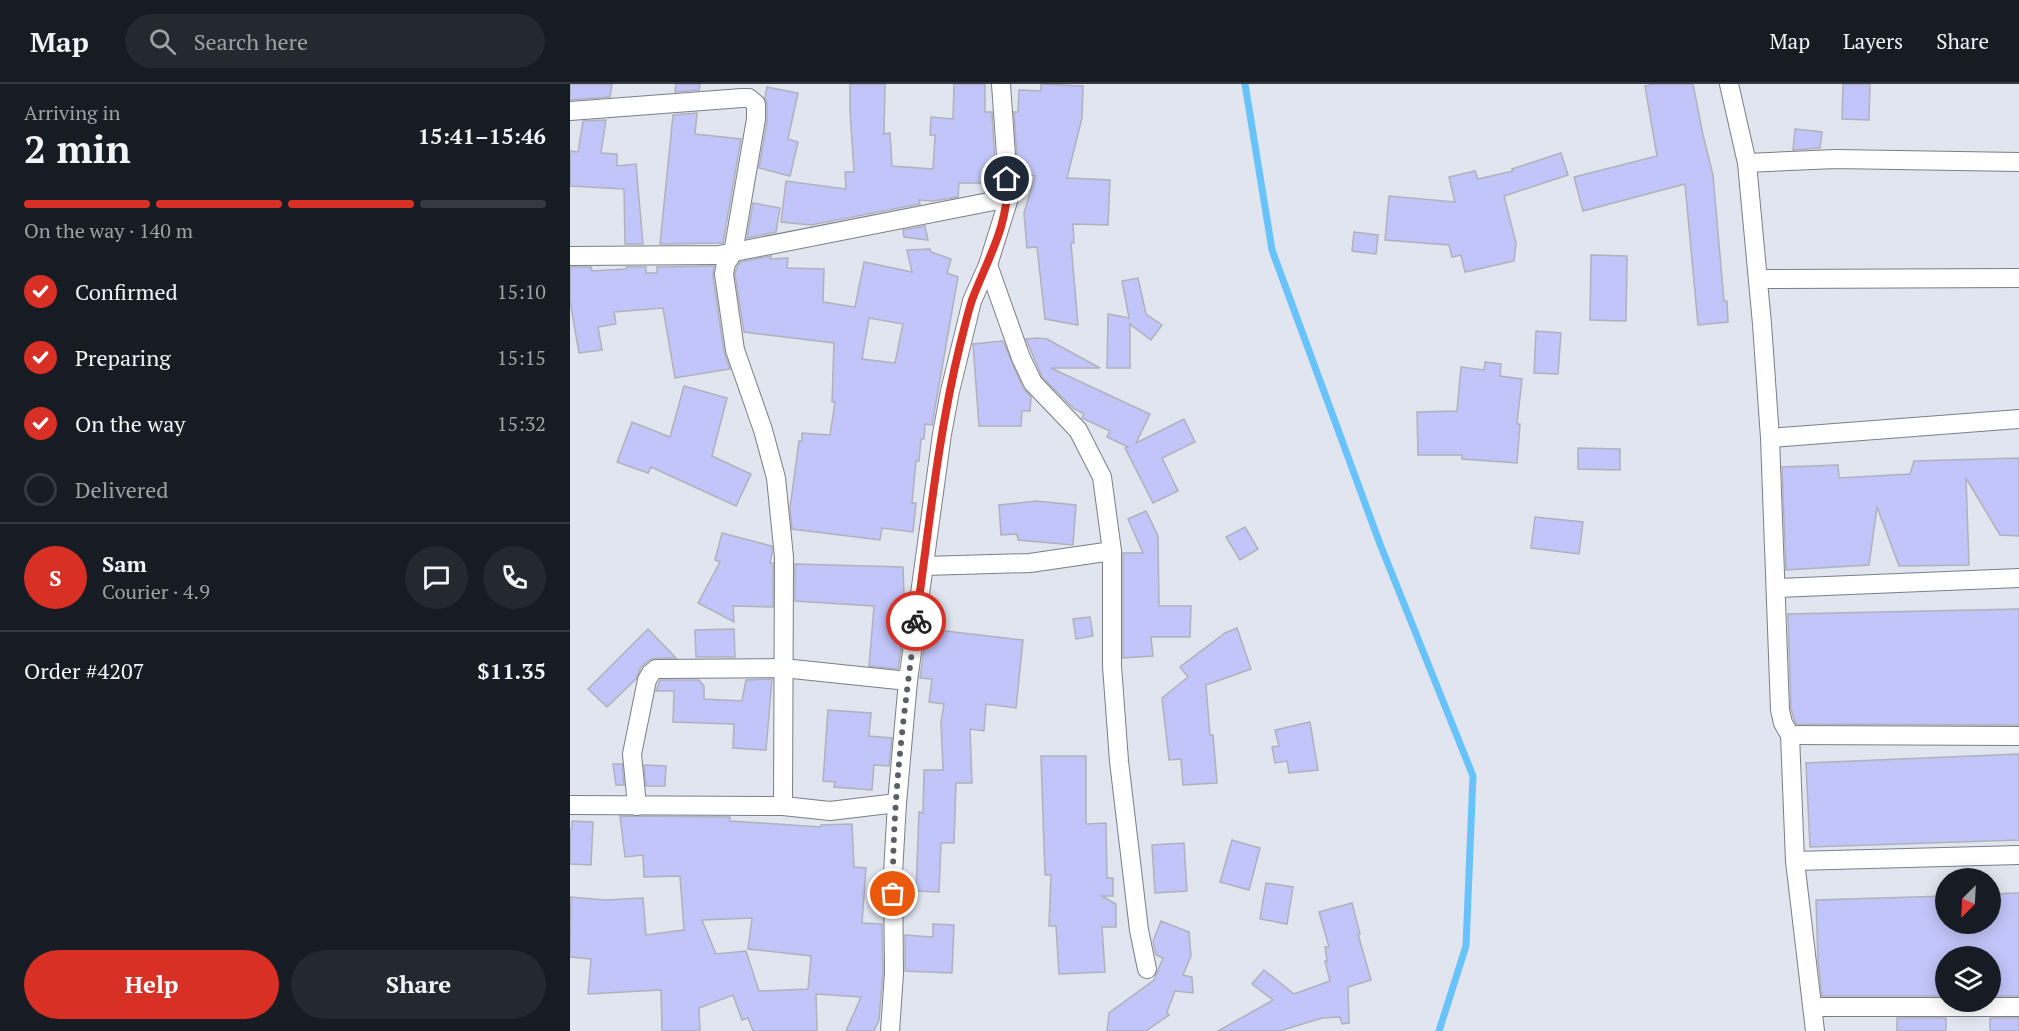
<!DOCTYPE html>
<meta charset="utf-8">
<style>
:root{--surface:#171b24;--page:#242831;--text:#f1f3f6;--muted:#9ea1a6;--line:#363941;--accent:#d93025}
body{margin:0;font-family:"PT Serif",serif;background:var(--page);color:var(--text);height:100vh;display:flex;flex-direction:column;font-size:22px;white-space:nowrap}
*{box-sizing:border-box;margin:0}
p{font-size:20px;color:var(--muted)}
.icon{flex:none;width:33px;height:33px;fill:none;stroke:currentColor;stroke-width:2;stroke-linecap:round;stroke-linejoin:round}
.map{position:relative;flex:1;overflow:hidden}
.sheet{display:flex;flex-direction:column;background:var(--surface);width:570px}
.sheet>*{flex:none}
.needle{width:39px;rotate:204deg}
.buttons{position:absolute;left:1365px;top:784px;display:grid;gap:12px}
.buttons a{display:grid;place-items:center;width:66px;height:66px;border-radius:50%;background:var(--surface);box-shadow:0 3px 15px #0003;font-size:30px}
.pin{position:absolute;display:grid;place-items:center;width:51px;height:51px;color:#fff;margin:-26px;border:3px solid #fff;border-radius:50%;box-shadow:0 2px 6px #0007}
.courier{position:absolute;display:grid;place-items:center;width:60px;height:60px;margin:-30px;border:4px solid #d93025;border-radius:50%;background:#fff;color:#222;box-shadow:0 2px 8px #0007}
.headline em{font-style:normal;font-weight:800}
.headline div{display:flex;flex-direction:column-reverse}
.headline{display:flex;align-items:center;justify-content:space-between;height:102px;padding:0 24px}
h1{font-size:39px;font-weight:800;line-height:45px}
.bar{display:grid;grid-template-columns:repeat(4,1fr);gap:9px 6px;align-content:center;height:72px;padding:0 24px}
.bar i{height:8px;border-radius:4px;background:var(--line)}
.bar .active{background:var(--accent)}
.bar p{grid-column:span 4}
.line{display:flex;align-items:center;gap:15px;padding:0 24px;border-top:2px solid var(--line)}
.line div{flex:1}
.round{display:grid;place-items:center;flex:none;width:63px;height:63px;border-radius:32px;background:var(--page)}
ol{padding:0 24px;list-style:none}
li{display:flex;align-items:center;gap:18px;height:66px}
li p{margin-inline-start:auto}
li .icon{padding:6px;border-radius:50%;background:var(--accent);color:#fff;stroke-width:4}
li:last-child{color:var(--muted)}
li i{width:33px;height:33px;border:3px solid var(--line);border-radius:50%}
.action{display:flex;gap:12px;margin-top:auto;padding:12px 24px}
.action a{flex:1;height:69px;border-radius:36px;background:var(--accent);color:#fff;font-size:24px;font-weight:800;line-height:69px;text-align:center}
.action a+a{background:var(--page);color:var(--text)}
header{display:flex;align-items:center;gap:36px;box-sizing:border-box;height:84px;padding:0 30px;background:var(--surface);border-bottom:2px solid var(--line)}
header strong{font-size:28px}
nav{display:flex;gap:33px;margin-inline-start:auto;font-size:21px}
.search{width:420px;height:54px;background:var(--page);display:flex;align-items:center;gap:15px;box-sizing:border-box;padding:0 21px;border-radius:33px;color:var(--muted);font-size:22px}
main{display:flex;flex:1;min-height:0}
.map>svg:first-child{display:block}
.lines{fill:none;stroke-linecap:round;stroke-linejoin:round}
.stream{stroke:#68c3fd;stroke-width:7}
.building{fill:#c2c5f9;stroke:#b0b1bb;stroke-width:1.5;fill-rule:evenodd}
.minor-casing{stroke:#797e87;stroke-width:20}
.minor{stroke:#fff;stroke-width:18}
.done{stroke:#5c5e65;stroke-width:6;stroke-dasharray:0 10.8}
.route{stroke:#d93025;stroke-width:8}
</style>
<header>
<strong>Map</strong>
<div class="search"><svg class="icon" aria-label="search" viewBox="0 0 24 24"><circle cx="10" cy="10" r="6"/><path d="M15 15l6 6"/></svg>Search here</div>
<nav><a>Map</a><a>Layers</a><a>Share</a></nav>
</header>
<main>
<section class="sheet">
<div class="headline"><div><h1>2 min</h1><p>Arriving in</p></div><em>15:41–15:46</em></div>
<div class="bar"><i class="active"></i><i class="active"></i><i class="active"></i><i></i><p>On the way · 140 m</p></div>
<ol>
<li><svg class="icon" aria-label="check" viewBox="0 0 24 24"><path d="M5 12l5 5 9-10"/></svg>Confirmed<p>15:10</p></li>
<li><svg class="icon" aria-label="check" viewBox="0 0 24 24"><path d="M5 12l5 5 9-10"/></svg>Preparing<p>15:15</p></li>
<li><svg class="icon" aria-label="check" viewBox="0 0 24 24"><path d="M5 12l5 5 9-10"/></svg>On the way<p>15:32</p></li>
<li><i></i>Delivered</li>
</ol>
<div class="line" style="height:108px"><b class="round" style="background:var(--accent);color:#fff">S</b><div><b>Sam</b><p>Courier · 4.9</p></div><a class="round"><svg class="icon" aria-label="chat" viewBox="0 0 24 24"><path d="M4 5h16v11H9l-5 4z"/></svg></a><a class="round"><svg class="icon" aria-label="phone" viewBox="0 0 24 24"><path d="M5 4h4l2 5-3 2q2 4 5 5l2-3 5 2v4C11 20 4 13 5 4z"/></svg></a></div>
<div class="line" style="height:78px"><div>Order #4207</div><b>$11.35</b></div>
<div class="action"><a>Help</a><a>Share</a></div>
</section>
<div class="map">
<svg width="1449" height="947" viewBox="0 0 1449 947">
<rect width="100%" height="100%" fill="#e1e5ef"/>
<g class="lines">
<path class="stream" d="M675,0L702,166L810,460L903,692L896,862L869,947"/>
</g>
<g class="building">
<path d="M0,0H42L40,13L0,16Z"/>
<path d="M106,0H130L129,6L105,8Z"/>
<path d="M280,0H315L314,50L320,49L322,82L363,85L365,51H360L361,33L383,35L384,0H415V28H422L425,82L421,81V99H389L388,113L363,117L349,116L350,120L241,141L211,138L216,97L276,105L275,88H284L280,26Z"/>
<path d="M471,0L513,2L512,34L497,94L540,96L538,141L503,140L504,159H501L508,241L475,235L467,163L457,164L454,129L465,92L448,88L444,28H448L449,6L471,7Z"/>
<path d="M1084,0H1123L1133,51L1143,91L1154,217H1157L1158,238L1128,241L1115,100L1013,127L1004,93L1087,72L1075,2Z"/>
<path d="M1273,0H1300L1299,36L1272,35Z"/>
<path d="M197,3L228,9L218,55L228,58L220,92L189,84L197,37V20L195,14Z"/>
<path d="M127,29L125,50L171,55L153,159L90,160L103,31Z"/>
<path d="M36,36L31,69L47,70V82L66,80L73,160H55L54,105L0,102V67L8,68L13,37Z"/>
<path d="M1225,45L1252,48L1250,64L1223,66Z"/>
<path d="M991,69L998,91L934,112L946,159L944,177L895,188L891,171L882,173L879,161L815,156L819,112L885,118L879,93L905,87L908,95L943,87L942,85Z"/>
<path d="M183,119L210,124L206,148L177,154Z"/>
<path d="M355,142L358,156L334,153L333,146Z"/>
<path d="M784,148L808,151L806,170L782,167Z"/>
<path d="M360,165L361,168L381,175L377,189L388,193L362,341L355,340L354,355H351L349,377H346L342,419H346L343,448L312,444L310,456L222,445L220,424L229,357H232V349L260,351L265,318H262L264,259L174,248L165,190L167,183L170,178L201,172L200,175L218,174L217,184L254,185L253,218L285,223L294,178L342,188L337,166ZM299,234L333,240L325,279L292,275Z"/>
<path d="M1021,171L1057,172L1056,237L1020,236Z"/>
<path d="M144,182L143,192L154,268L160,285L105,294L93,224L44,228L46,240L28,243L32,266L9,269L0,217V183H21L22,187L56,185V183H76V189H87V183Z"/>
<path d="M568,194L576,230L592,241L581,256L561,241L560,239V284H537L538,230L559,234L552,197Z"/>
<path d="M966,247L991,249L988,290L964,289Z"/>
<path d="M467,254L477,255L530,284H481L580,330L566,359L614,335L625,358L592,374L608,407L583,419L555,364L558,363L537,353L540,347L512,334L514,330L503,324L472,293L456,255Z"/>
<path d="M433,257L453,304L461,313L460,327H452L451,342H409L403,260Z"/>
<path d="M915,278L931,280L930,292L952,295L947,340H950L947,379L892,375V371H848L847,328L887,327L891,283L914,286Z"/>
<path d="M114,302L157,314L142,372L181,390L166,422L81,383L78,389L47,378L62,338L100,353Z"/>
<path d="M1008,364L1050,365V386L1008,385Z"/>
<path d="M1449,374V452L1430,451L1396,394L1399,481L1329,482L1307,423L1299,481L1216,486L1212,383L1268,381L1269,394L1340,390L1344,377Z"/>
<path d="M466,417L506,421L503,461L448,456L447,450L431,451L429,421Z"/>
<path d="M576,427L588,452L589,522H621L620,553H581L583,572L553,574V469H573L558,435Z"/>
<path d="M965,433L1013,438L1009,470L961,464Z"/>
<path d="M675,443L688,465L670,476L656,453Z"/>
<path d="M152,449L202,462V470L200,479H203V523L163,522L164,538L128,519L150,478L145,476Z"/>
<path d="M225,480L333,483L335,537L328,585L299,582L304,522L225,517Z"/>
<path d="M1449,525V641L1226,640L1224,635L1221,625L1218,530Z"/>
<path d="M520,533L523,552L506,555L503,535Z"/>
<path d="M667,544L681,585L636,601L640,651H643L647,699L613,701L611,675L599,676L592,614L618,593L610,583L655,549Z"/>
<path d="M78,545L106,574H86L79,576L71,583L66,595L37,623L18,605Z"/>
<path d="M164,545L165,573H126L125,546Z"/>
<path d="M367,546L453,556L446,624L416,620L414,647L400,645L402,699H386L384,759H371L369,808L346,807L349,728L353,729L354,686H373L371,638L374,620L359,618L362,595L350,594L356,552L367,553Z"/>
<path d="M202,595L196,666L163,664L164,640L103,638L104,607H86L90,596H129L134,602V615L172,617L176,596Z"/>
<path d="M258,626L301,629L299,652L322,654L319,682L304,681L302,706L264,703L265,698L253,697Z"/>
<path d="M740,638L748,686L719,689L717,677L705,679L702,663L709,662L705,646Z"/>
<path d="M1449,670V756L1240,763L1236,679Z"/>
<path d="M471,672H516V740L536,739L537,794H543V812H532L546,820V843H532L535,888L489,890L486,842H479L481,791H475Z"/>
<path d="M43,680H52L54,701H46Z"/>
<path d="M74,681L96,682L95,702H76Z"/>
<path d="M50,732L160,733V737L251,743V741L282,740L284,783L296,784L292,839L312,840L313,889L309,936L304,947H276L291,913L246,910L247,947H183L178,934L172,936L163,911L129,924L130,947H92L91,906L18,910L21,875L0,873L1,813L35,816L73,814L76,851L114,846L110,792L74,793L73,771L55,773ZM182,834L178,865L241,872L238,905L189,907L176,867L146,870L132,836Z"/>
<path d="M2,737L23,738L21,781L0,780V745H2Z"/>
<path d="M662,756L690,764L679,806L650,798Z"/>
<path d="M614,759L617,807L585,809L582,761Z"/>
<path d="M696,799L723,803L717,840L690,835Z"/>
<path d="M1449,809V912H1420V873H1376V912H1252L1248,876L1246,816L1376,812V840H1420V810Z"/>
<path d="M782,819L790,850H788L801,896L778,903L779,939L772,940L770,933L752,934L710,947H648L703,916L682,900L694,886L724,910L760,897L755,877H757L755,863H759L749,828Z"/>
<path d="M591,837L619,848L621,872L613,891L622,893L623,909L605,907L597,928L599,931L576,947H537L539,929L584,896L593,874L586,871L583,857Z"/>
<path d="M363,840L384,841L382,889L335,887V851L363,853Z"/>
<rect x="1327" y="934" width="49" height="13"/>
<rect x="1420" y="934" width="29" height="13"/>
</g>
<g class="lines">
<g class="minor-casing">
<g id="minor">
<path d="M1159,0L1177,79L1192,240L1200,354L1210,626L1213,639L1220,651L1225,777L1245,947"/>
<path d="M0,27L172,14H179L186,20V35L163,169L156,179L154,190L165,266L193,346L206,394L214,473L213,722"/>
<path d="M1177,79L1266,75L1449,78"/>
<path d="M0,172L149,171L439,114"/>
<path d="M418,181L451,274L463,299L508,346L532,393L542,467V582L549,677L569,846L577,885"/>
<path d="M1188,195L1449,194"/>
<path d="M1200,354L1449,335"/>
<path d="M354,482L460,479L542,467"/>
<path d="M1207,504L1449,494"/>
<path d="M1220,651L1449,652"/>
<path d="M0,721L213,722L260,727L327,719"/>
<path d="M67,722L62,670L77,596L81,589L86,585L213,584L338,597"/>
<path d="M1225,777L1449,771"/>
<path d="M1243,923H1449"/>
<path d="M320,947L324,889L323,789L327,719L338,597L372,350L380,307L402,217L418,181L439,114L431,0"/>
</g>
</g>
<use href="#minor" class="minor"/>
</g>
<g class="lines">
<path class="done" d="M323,810C322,719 334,627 346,537"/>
<path class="route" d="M346,537C359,444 368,351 390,261C394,246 397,231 402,216C417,176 440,139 437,95"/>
</g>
</svg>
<div class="buttons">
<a><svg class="needle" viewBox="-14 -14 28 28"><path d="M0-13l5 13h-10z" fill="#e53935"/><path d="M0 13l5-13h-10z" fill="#9ea1a6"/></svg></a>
<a><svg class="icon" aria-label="layers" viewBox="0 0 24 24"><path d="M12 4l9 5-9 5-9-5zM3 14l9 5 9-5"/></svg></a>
</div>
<div class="pin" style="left:323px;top:810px;background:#ea580c"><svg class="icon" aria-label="bag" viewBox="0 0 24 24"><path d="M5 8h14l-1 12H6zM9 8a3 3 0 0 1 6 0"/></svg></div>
<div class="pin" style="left:437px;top:95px;background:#1f2937"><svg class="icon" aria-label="home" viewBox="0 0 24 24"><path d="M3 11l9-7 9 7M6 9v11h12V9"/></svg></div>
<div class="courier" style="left:346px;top:537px"><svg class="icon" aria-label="bike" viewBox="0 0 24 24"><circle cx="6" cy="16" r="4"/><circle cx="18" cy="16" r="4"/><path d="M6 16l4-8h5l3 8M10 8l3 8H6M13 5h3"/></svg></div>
</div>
</main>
